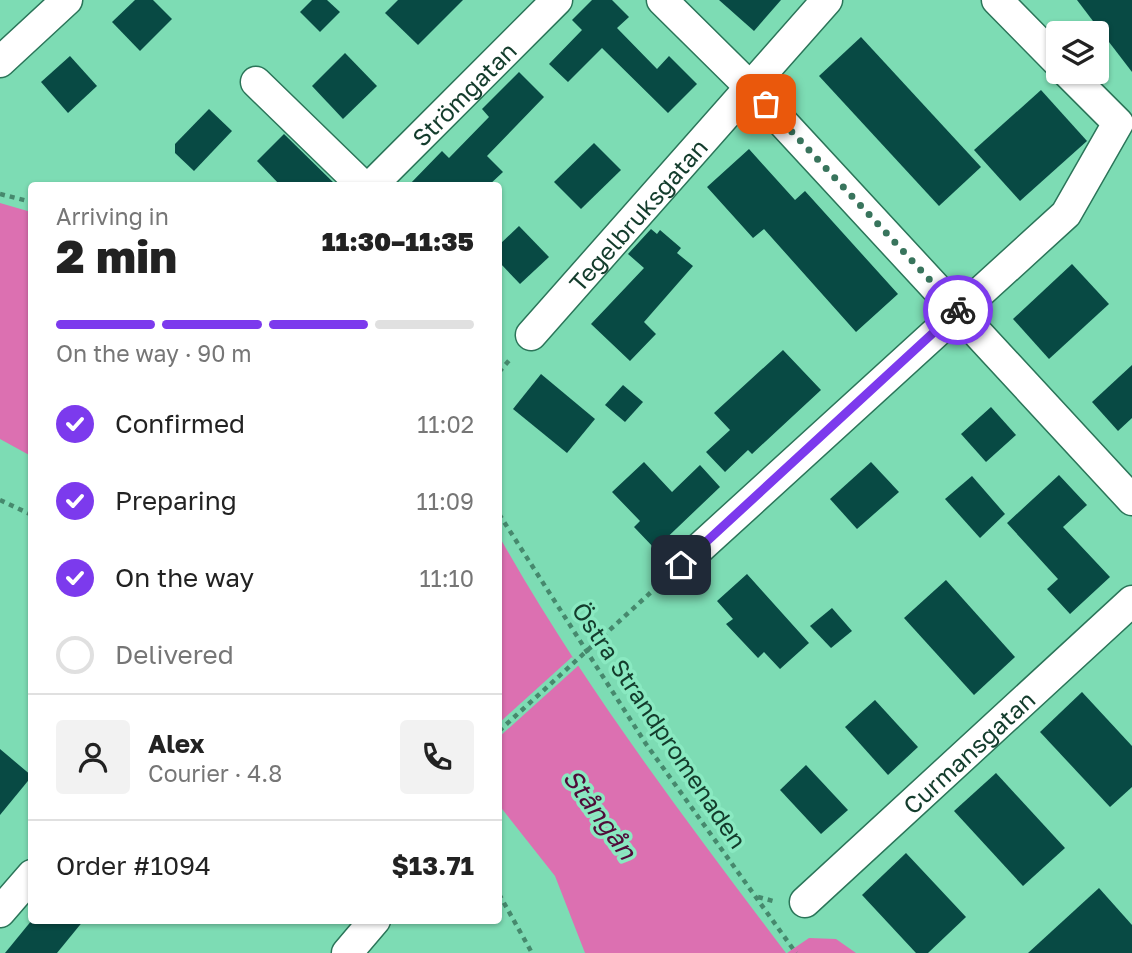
<!DOCTYPE html>
<meta charset="utf-8">
<style>
:root{--surface:#fff;--page:#f2f2f2;--text:#222;--muted:#767676;--line:#e0e0e0;--accent:#7c3aed}
body{margin:0;font-family:"Golos Text",sans-serif;background:var(--page);color:var(--text);height:100vh;display:flex;flex-direction:column;font-size:26px;white-space:nowrap}
*{box-sizing:border-box;margin:0}
p{font-size:23px;color:var(--muted)}
.icon{flex:none;width:38px;height:38px;fill:none;stroke:currentColor;stroke-width:2;stroke-linecap:round;stroke-linejoin:round}
.map{position:relative;flex:1;overflow:hidden}
.panel{position:absolute;left:28px;top:182px;width:474px;height:742px;display:flex;flex-direction:column;background:var(--surface);border-radius:7px;box-shadow:0 2px 5px #0004}
.panel>*{flex:none}
.buttons{position:absolute;left:1046px;top:21px;display:grid;gap:14px}
.buttons a{display:grid;place-items:center;width:63px;height:63px;border-radius:7px;background:var(--surface);box-shadow:0 2px 5px #0004;font-size:35px}
.pin{position:absolute;display:grid;place-items:center;width:60px;height:60px;color:#fff;margin:-30px;border-radius:14px;box-shadow:0 4px 10px #0006}
.courier{position:absolute;display:grid;place-items:center;width:70px;height:70px;margin:-35px;border:5px solid #7c3aed;border-radius:50%;background:#fff;color:#222;box-shadow:0 2px 9px #0007}
.summary em{font-style:normal;font-weight:800}
.summary div{display:flex;flex-direction:column-reverse}
.summary{display:flex;align-items:center;justify-content:space-between;height:119px;padding:0 28px}
h1{font-size:46px;font-weight:800;line-height:52px}
.bar{display:grid;grid-template-columns:repeat(4,1fr);gap:10px 7px;align-content:center;height:84px;padding:0 28px}
.bar i{height:9px;border-radius:5px;background:var(--line)}
.bar .active{background:var(--accent)}
.bar p{grid-column:span 4}
.line{display:flex;align-items:center;gap:18px;padding:0 28px;border-top:2px solid var(--line)}
.line div{flex:1}
.round{display:grid;place-items:center;flex:none;width:74px;height:74px;border-radius:7px;background:var(--page)}
ol{padding:0 28px;list-style:none}
li{display:flex;align-items:center;gap:21px;height:77px}
li p{margin-inline-start:auto}
li .icon{padding:7px;border-radius:50%;background:var(--accent);color:#fff;stroke-width:4}
li:last-child{color:var(--muted)}
li i{width:38px;height:38px;border:4px solid var(--line);border-radius:50%}
.map>svg:first-child{display:block}
.water{fill:#dc70b1}
.pier{fill:#7ddcb4}
.building{fill:#084a44}
.lines{fill:none;stroke-linecap:round;stroke-linejoin:round}
.minor-casing{stroke:#2b7559;stroke-width:33}
.path{stroke:#46896d;stroke-width:4.5;stroke-dasharray:5 5;stroke-linecap:butt}
.minor{stroke:#fff;stroke-width:30}
.done{stroke:#38745c;stroke-width:7;stroke-dasharray:0 12.6}
.route{stroke:#7c3aed;stroke-width:9}
.labels{text-anchor:middle;dominant-baseline:central;stroke-width:7;stroke-linejoin:round;paint-order:stroke}
.street-label{font-size:24px;fill:#133c2c;stroke:#8ae9c1}
.water-label{font-size:26px;font-style:italic;fill:#500b39;stroke:#8ae9c1}
</style>
<div class="map">
<svg width="1132" height="953" viewBox="0 0 1132 953">
<rect width="100%" height="100%" fill="#7ddcb4"/>
<g class="water">
<path d="M0,203L31,212V456L0,439Z"/>
<path d="M499,536C582,684 684,818 786,953H585L555,876L499,805Z"/>
<path d="M809,938L836,939L856,953H787Z"/>
</g>
<path class="pier" d="M572,657L579,665L499,737V723Z"/>
<g class="building">
<path d="M135,0H153L172,19L140,51L112,22Z"/>
<path d="M312,0H327L340,12L320,32L300,12Z"/>
<path d="M398,0H463L418,45L385,13Z"/>
<path d="M592,0H612L629,17L617,28L657,69L669,56L697,84L668,113L602,48L568,82L549,64L582,30L572,20Z"/>
<path d="M719,0H781L754,31Z"/>
<path d="M1077,0H1132V72L1099,29Z"/>
<path d="M861,37L981,167L939,206L819,76Z"/>
<path d="M345,53L377,86L343,119L312,86Z"/>
<path d="M70,56L97,86L68,113L41,82Z"/>
<path d="M519,72L544,97L487,156L503,172L488,186H408L442,151L449,158L489,117L482,109Z"/>
<path d="M1041,90L1087,141L1020,201L974,150Z"/>
<path d="M209,109L232,131L194,171L175,153V144Z"/>
<path d="M284,134L337,186H281L257,161Z"/>
<path d="M594,143L621,170L581,209L554,182Z"/>
<path d="M749,149L795,200L805,191L898,294L856,332L764,229L753,238L707,187Z"/>
<path d="M519,226L549,257L520,284L499,262V245Z"/>
<path d="M651,229L657,234L660,230L681,248L677,253L693,266L644,322L656,334L630,361L591,324L644,268L628,254Z"/>
<path d="M1072,264L1109,304L1049,359L1013,319Z"/>
<path d="M783,350L821,390L752,454L748,450L725,472L706,452L730,430L714,413Z"/>
<path d="M1132,365V418L1118,431L1092,402Z"/>
<path d="M541,374L595,419L567,453L513,409Z"/>
<path d="M623,385L643,402L625,422L605,405Z"/>
<path d="M991,407L1016,435L986,462L961,434Z"/>
<path d="M644,462L672,492L700,465L720,487L655,549L634,527L640,521L612,492Z"/>
<path d="M871,462L899,492L857,529L830,499Z"/>
<path d="M1059,475L1087,505L1063,527L1110,577L1070,614L1047,589L1058,579L1007,523Z"/>
<path d="M972,476L1005,514L980,538L945,499Z"/>
<path d="M747,574L809,643L780,669L764,652L758,658L726,624L733,619L717,601Z"/>
<path d="M946,580L1015,657L974,695L904,618Z"/>
<path d="M832,608L852,631L831,648L810,626Z"/>
<path d="M1082,692L1132,746V787L1110,807L1040,732Z"/>
<path d="M875,700L918,747L888,775L845,727Z"/>
<path d="M0,749L32,776L0,815Z"/>
<path d="M806,765L848,810L821,834L780,790Z"/>
<path d="M996,773L1065,848L1023,886L954,811Z"/>
<path d="M906,853L966,917L928,953H916L862,895Z"/>
<path d="M1099,888L1132,925V953H1028Z"/>
<path d="M32,920H84L57,953H5Z"/>
</g>
<g class="lines">
<g class="minor-casing">
<g id="minor">
<path d="M662,0L750,87L1132,500"/>
<path d="M997,0L1059,63"/>
<path d="M0,62L67,0"/>
<path d="M256,82L363,186"/>
<path id="s1" d="M371,186L557,0"/>
<path id="s2" d="M531,335L827,0"/>
<path d="M681,565L1066,214L1118,123L1067,72"/>
<path id="s3" d="M805,902L1132,601"/>
<path d="M0,912L32,875"/>
<path d="M347,953L375,920"/>
</g>
</g>
<g class="path">
<path d="M0,194L32,202"/>
<path d="M499,372L512,357"/>
<path d="M0,500L32,515"/>
<path d="M499,514L646,744L796,953"/>
<path d="M499,731L660,584"/>
<path d="M499,894L532,953"/>
<path d="M758,897L777,902"/>
</g>
<use href="#minor" class="minor"/>
</g>
<g class="lines">
<path class="done" d="M766,104L958,310"/>
<path class="route" d="M681,565L958,310"/>
</g>
<g class="labels">
<g class="street-label">
<text stroke="none"><textPath href="#s1" startOffset="131">Strömgatan</textPath></text>
<text stroke="none"><textPath href="#s2" startOffset="161">Tegelbruksgatan</textPath></text>
<text transform="translate(660 725) rotate(56)">Östra Strandpromenaden</text>
<text stroke="none"><textPath href="#s3" startOffset="222">Curmansgatan</textPath></text>
</g>
<g class="water-label">
<text transform="translate(600 814) rotate(54)">Stångån</text>
</g>
</g>
</svg>
<div class="buttons">
<a><svg class="icon" aria-label="layers" viewBox="0 0 24 24"><path d="M12 4l9 5-9 5-9-5zM3 14l9 5 9-5"/></svg></a>
</div>
<div class="pin" style="left:766px;top:104px;background:#ea580c"><svg class="icon" aria-label="bag" viewBox="0 0 24 24"><path d="M5 8h14l-1 12H6zM9 8a3 3 0 0 1 6 0"/></svg></div>
<div class="pin" style="left:681px;top:565px;background:#1f2937"><svg class="icon" aria-label="home" viewBox="0 0 24 24"><path d="M3 11l9-7 9 7M6 9v11h12V9"/></svg></div>
<div class="courier" style="left:958px;top:310px"><svg class="icon" aria-label="bike" viewBox="0 0 24 24"><circle cx="6" cy="16" r="4"/><circle cx="18" cy="16" r="4"/><path d="M6 16l4-8h5l3 8M10 8l3 8H6M13 5h3"/></svg></div>
<section class="panel">
<div class="summary"><div><h1>2 min</h1><p>Arriving in</p></div><em>11:30–11:35</em></div>
<div class="bar"><i class="active"></i><i class="active"></i><i class="active"></i><i></i><p>On the way · 90 m</p></div>
<ol>
<li><svg class="icon" aria-label="check" viewBox="0 0 24 24"><path d="M5 12l5 5 9-10"/></svg>Confirmed<p>11:02</p></li>
<li><svg class="icon" aria-label="check" viewBox="0 0 24 24"><path d="M5 12l5 5 9-10"/></svg>Preparing<p>11:09</p></li>
<li><svg class="icon" aria-label="check" viewBox="0 0 24 24"><path d="M5 12l5 5 9-10"/></svg>On the way<p>11:10</p></li>
<li><i></i>Delivered</li>
</ol>
<div class="line" style="height:126px"><a class="round"><svg class="icon" aria-label="person" viewBox="0 0 24 24"><circle cx="12" cy="8" r="4"/><path d="M4 21q1-7 8-7t8 7"/></svg></a><div><b>Alex</b><p>Courier · 4.8</p></div><a class="round"><svg class="icon" aria-label="phone" viewBox="0 0 24 24"><path d="M5 4h4l2 5-3 2q2 4 5 5l2-3 5 2v4C11 20 4 13 5 4z"/></svg></a></div>
<div class="line" style="height:91px"><div>Order #1094</div><b>$13.71</b></div>
</section>
</div>
